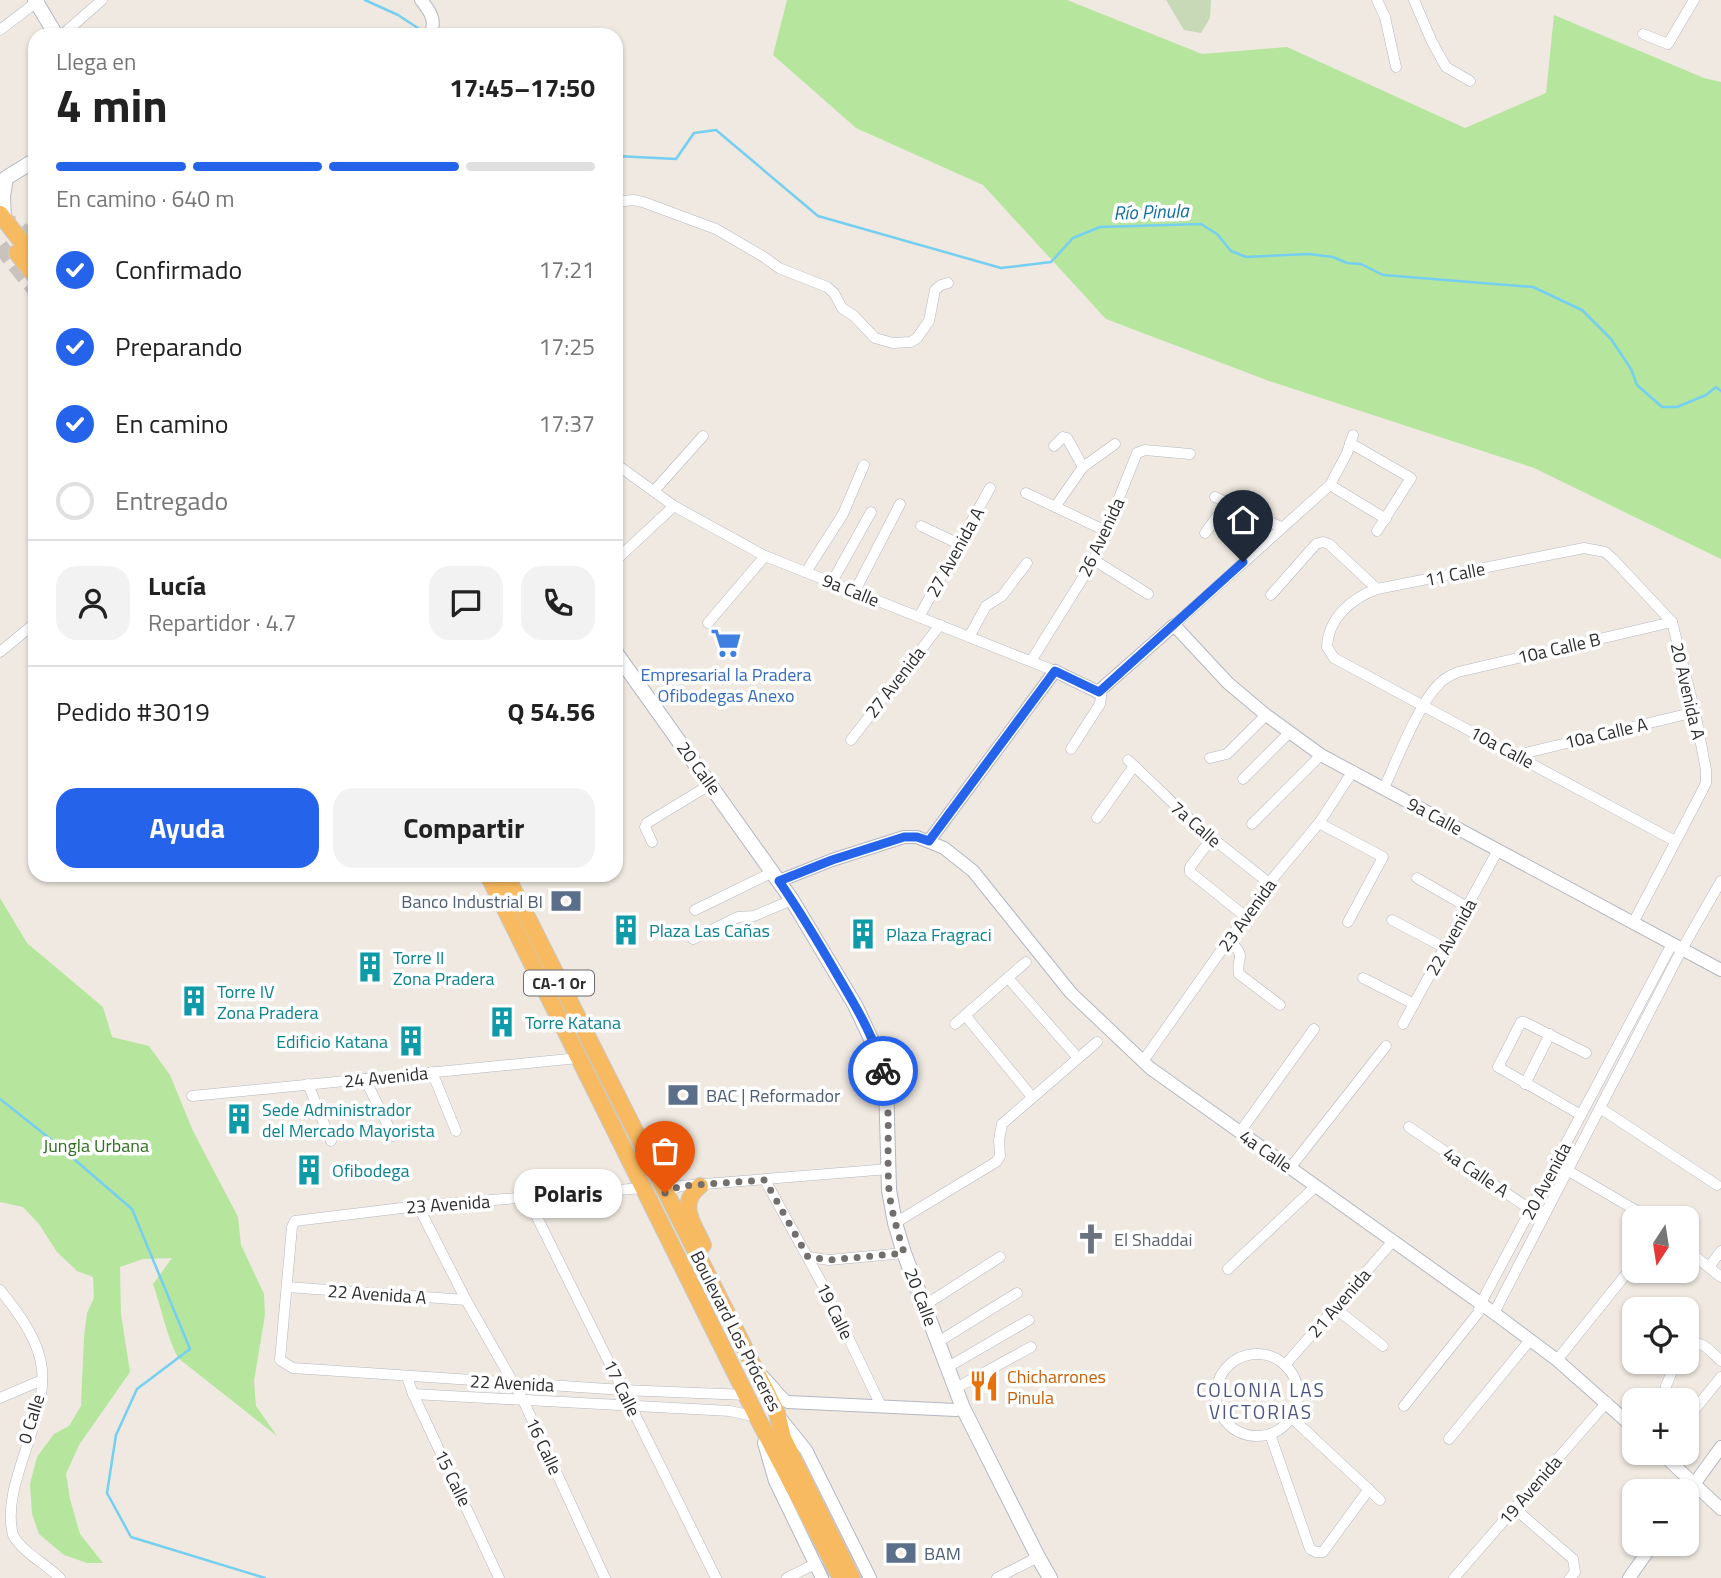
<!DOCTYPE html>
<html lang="es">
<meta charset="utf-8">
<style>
:root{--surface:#fff;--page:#f2f2f2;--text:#222;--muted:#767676;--line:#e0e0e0;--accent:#2563eb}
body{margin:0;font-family:"Titillium Web",sans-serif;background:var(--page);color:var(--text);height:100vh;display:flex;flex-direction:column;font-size:26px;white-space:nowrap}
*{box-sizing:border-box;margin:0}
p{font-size:23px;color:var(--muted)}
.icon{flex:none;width:38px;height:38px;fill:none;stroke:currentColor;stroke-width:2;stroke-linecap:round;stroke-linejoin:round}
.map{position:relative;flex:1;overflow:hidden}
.panel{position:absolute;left:28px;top:28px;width:595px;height:854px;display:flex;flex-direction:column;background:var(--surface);border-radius:21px;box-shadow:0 2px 5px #0004}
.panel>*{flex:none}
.needle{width:46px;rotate:192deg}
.controls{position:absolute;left:1622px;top:1206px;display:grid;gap:14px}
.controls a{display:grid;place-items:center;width:77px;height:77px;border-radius:14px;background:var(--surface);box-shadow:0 2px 5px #0004;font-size:35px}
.pin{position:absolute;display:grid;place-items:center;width:60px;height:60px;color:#fff;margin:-72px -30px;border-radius:50% 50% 50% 0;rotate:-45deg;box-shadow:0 0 7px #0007}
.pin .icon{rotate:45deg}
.courier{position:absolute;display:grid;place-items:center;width:70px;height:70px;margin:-35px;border:5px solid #2563eb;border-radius:50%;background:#fff;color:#222;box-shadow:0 2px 9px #0007}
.bubble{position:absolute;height:49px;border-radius:21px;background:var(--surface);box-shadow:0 2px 5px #0004;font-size:23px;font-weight:700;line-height:49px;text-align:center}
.head em{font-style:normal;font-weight:700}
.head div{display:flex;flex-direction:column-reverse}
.head{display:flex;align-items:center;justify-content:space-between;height:119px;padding:0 28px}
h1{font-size:46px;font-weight:700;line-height:52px}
.bar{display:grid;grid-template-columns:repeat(4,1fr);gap:10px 7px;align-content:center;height:84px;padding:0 28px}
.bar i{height:9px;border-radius:5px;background:var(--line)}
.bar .selected{background:var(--accent)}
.bar p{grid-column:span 4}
.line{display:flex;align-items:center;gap:18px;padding:0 28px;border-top:2px solid var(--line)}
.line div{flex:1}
.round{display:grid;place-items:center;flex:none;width:74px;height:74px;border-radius:21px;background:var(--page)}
ol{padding:0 28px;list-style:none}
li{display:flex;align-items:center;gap:21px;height:77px}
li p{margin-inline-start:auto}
li .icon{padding:7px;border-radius:50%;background:var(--accent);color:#fff;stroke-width:4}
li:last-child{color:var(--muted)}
li i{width:38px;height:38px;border:4px solid var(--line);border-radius:50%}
.button{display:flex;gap:14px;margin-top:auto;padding:14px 28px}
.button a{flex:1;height:80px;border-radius:21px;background:var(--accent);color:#fff;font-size:28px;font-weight:700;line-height:80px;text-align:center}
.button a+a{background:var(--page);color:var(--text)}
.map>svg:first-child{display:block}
.green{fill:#b6e59e}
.cemetery{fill:#c8d9b8}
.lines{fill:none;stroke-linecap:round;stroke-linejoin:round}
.stream{stroke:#75cff0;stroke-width:2.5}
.trunk-tunnel{stroke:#c8c4bd;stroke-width:16;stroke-dasharray:16 8;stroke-linecap:butt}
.minor-casing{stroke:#b4b7c1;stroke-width:11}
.tertiary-casing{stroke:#b4b7c1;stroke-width:14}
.secondary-casing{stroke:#b4b7c1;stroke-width:16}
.trunk-casing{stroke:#c9c9c9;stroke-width:18}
.minor{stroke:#fff;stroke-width:10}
.tertiary{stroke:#fff;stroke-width:12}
.secondary{stroke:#fff;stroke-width:14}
.trunk{stroke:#f8ba60;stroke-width:16}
.done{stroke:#726f6d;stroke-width:7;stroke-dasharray:0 12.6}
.route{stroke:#2563eb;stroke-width:9}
.labels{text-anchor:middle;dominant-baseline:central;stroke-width:7;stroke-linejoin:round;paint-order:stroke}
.shield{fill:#fff;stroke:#6d6d6d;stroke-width:2}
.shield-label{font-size:16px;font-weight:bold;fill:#2e2e2e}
.street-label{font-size:18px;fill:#2e2e2e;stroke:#fff}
.shop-label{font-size:18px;fill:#366cbe;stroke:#fff}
.service-label{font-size:18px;fill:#4e5e75;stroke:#fff;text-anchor:start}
.culture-label{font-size:18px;fill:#0d838f;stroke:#fff;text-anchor:start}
.park-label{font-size:18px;fill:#2c6e1b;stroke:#fff}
.worship-label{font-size:18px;fill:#5b616d;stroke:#fff;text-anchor:start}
.food-label{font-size:18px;fill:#c56008;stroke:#fff;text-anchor:start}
.water-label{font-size:19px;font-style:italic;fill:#0d6fa3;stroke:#fff}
.neighbourhood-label{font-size:19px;letter-spacing:2px;fill:#4d5680;stroke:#fff}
</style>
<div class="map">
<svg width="1721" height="1578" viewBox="0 0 1721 1578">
<rect width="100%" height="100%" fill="#efe9e1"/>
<g class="green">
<path d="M787,0H1067L1202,54L1287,47L1465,128L1546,93L1554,15L1704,78L1721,82V559L1534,468L1269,381L1106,319L983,185L856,128L773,55Z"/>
<path d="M0,898L27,943L103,1007L112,1037L149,1046L170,1075L193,1131L238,1217L241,1245L264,1294L265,1315L254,1381L256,1406L277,1436L178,1358C166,1335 162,1309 153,1284L172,1258L143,1259L120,1267L121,1314L130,1372L79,1445L66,1474L70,1499L80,1534L103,1563H87L64,1555L39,1534L32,1514L30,1484L37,1457L54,1434L69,1426L81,1406L84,1337L87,1313L94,1298L93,1277L77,1271L57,1252L39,1224L23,1207L0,1202Z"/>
</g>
<path class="cemetery" d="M1166,0H1211L1210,18L1201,33L1184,30Z"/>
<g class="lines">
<g class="stream">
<path d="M365,0L398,15L427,34"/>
<path d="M616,156L676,159L694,133L716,130L818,216L1001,268L1051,262L1073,238L1100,227L1201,224L1217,234L1231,251L1246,257L1309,254L1333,257L1347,263L1361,264L1383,275L1533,287L1582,310L1611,339L1631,369L1637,385L1662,407H1677L1706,395L1716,387L1721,391"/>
<path d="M0,1099L53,1141L132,1209L190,1349L137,1389L116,1435L107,1493L131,1537L265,1578"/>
</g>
<g class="trunk-tunnel">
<path d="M0,228L7,222L18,226L35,245"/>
<path d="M0,246L35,290"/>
<path d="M790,1498L830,1578"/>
<path d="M827,1507L862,1578"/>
</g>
<g class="minor-casing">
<g id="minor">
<path d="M1377,0L1385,17L1396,67"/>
<path d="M1414,0L1432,42L1446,67L1470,81"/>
<path d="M0,30L39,0"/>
<path d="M1643,34L1668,44L1694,0"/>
<path d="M62,35L102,0"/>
<path d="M616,202L633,200L643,202L716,229L764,257L779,268L827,287L834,293L842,308L854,316L875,338L893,343L911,342L917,338L929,321L935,290L941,285L948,283"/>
<path d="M1350,443L1411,478L1377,531"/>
<path d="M1054,446L1063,437L1067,438L1083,467"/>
<path d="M616,464L674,506L765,556L1055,671"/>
<path d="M1330,485L1386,519"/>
<path d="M654,491L703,436"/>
<path d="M1026,493L1106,531"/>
<path d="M1215,497L1281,527"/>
<path d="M1055,507L1083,467L1115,444"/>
<path d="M921,526L959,544"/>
<path d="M1205,533L1227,503"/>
<path d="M616,560L674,506"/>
<path d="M1094,560L1148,594"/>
<path d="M806,572L843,514L864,465"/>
<path d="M832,582L871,512"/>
<path d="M855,591L900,504"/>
<path d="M1271,595L1316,544L1323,542L1329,544L1377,589"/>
<path d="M919,617L990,488"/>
<path d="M708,623L765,556"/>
<path d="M1174,625L1330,485L1347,453L1353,435"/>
<path d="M969,637L986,606L1002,596L1027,563"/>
<path d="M0,652L35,623"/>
<path d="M1031,661L1094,560L1137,453L1145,450L1190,454"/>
<path d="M851,740L940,625"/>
<path d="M1071,749L1100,704L1102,689"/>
<path d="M1517,755L1695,712"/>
<path d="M1210,758L1227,754L1266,715"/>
<path d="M1128,760L1197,826L1269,883"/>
<path d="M1243,779L1289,733"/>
<path d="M1384,788C1396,762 1419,703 1439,684C1444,678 1451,675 1458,672L1672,622"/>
<path d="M1097,818L1134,766"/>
<path d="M1319,823L1383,857L1348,922"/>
<path d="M1252,824L1321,755"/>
<path d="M1212,838L1190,867V872L1246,917"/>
<path d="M652,842L645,827L647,823L711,784"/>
<path d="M1417,878L1467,907"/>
<path d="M695,910L773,872"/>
<path d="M1392,920L1445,948"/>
<path d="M1633,923L1701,793L1706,783V770L1695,712L1672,622L1613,559L1605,552L1584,548L1377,589C1352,598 1328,618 1327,647L1334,658L1675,841"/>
<path d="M693,939L738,917L754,916L792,900"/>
<path d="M1229,941C1249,958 1235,957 1239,974L1280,1005"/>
<path d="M1008,978L1078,1058"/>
<path d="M1363,978L1414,1004"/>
<path d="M965,1015L1032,1097"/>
<path d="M955,1024L1026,962"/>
<path d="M1403,1024L1498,850"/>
<path d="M1143,1061L1269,883L1319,823L1353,771"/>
<path d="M432,1072L456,1131"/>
<path d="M365,1079L393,1136"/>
<path d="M308,1084L331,1141"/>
<path d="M1525,1084L1550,1034"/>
<path d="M192,1096L579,1058"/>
<path d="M1600,1108L1717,1185"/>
<path d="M1581,1115L1498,1067L1521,1022H1524L1586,1053"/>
<path d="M1409,1127L1543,1218"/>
<path d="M1240,1132L1314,1029"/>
<path d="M1290,1168L1386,1046"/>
<path d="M1567,1170L1649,1218"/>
<path d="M765,1180L826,1291L881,1406"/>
<path d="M643,1188L418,1206L295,1221L292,1227L280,1360L293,1368L623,1390L747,1395"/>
<path d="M665,1193L680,1186L889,1169"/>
<path d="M528,1199L716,1578"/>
<path d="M418,1206L466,1300L523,1400L605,1578"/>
<path d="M895,1223L996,1162L1000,1156L999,1140L1002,1124L1097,1042"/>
<path d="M808,1257L829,1260L904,1253"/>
<path d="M1696,1257L1721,1277"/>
<path d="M1709,1267L1721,1251"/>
<path d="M1228,1269L1316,1186"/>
<path d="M287,1287L466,1300"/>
<path d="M0,1290C18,1312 39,1340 42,1369C47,1423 0,1485 13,1535C22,1552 46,1564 60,1578"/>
<path d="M925,1305L1000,1257"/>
<path d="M1335,1308L1383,1346"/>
<path d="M1494,1313L1682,949L1721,881"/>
<path d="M938,1342L1017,1293"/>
<path d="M1687,1346C1702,1338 1710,1351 1721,1361"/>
<circle cx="1257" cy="1395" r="41"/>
<path d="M1557,1360L1631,1268"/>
<path d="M1285,1365L1393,1241"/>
<path d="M948,1367L1029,1320"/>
<path d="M407,1377L413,1394L499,1578"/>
<path d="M956,1388L1031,1347"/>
<path d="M413,1394L730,1411L757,1417"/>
<path d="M0,1398L42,1380"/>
<path d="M1664,1400L1666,1386L1676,1362"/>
<path d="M1404,1406L1478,1313L1481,1303L1672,944"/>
<path d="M1687,1414L1692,1413L1721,1377"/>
<path d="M1292,1418L1380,1500"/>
<path d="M1270,1434L1310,1549L1316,1552H1323L1369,1489"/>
<path d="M1449,1439L1530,1340"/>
<path d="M1514,1508L1573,1559L1575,1572L1570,1578"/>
<path d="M787,1578L815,1564"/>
<path d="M997,1578L1038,1557"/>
<path d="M1454,1578L1607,1402"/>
</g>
</g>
<g class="tertiary-casing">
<g id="tertiary">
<path d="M421,0C430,11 437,21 430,35"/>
<path d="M929,841L1055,671L1098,692L1174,625L1228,683L1266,715L1321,755L1721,970"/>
<path d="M779,881L832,860L904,837H917L944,848L973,871L1071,993L1150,1068L1494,1313L1557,1360L1634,1428"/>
<path d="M760,1374C769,1381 781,1400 788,1402L956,1410L963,1408"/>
<path d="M778,1415L806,1450L870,1578"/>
<path d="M764,1443L775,1481L822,1578"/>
<path d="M1660,1452L1721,1509"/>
<path d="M1687,1494L1721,1447"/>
<path d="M1629,1578L1653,1544"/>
</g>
</g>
<g class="secondary-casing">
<g id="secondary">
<path d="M35,0L56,35"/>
<path d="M4,219L3,196L6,178L35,160"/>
<path d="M616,653L792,900L855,1005L872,1041L881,1061L886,1082L889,1190L895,1223L904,1253L963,1408L1038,1557L1050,1578"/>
</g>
</g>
<g class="trunk-casing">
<g id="trunk">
<path d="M0,214L35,259"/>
<path d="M17,253L35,276"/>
<path d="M488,875L757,1417L841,1578"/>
<path d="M506,875L739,1337L777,1413L783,1438L852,1578"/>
<path d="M700,1186C677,1204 693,1223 703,1245"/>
</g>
</g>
<use href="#minor" class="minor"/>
<use href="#tertiary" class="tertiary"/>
<use href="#secondary" class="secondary"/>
<use href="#trunk" class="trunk"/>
</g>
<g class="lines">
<path class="done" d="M665,1193L680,1186L765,1180L808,1257L830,1260L904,1253C898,1232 891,1211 889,1190C886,1150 892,1110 883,1071"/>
<path class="route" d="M883,1071C875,1038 856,1007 839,978C820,945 801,913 779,881L832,860L904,837H917L929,841L1055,671L1099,692L1243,562"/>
</g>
<defs>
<g id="supermarket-bare" transform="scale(2.415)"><path d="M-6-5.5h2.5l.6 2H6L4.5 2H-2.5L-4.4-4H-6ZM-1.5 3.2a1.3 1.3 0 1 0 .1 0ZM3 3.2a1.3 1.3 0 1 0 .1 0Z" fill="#3f7fe0" stroke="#fff" stroke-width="2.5" paint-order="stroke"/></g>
<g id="bank-bare" transform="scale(2.415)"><path d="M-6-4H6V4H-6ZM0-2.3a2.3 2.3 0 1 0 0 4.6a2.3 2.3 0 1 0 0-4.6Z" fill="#5c6f8a" stroke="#fff" stroke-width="2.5" paint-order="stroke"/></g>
<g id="building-bare" transform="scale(2.415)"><path d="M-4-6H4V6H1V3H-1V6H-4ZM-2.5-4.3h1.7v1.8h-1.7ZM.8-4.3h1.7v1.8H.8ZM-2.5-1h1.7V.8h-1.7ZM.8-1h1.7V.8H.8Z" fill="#0f9aa8" stroke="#fff" stroke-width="2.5" paint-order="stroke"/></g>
<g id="church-bare" transform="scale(2.415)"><path d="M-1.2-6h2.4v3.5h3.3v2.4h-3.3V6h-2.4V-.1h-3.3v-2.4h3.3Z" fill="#6b7280" stroke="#fff" stroke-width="2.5" paint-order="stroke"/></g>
<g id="restaurant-bare" transform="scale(2.415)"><path d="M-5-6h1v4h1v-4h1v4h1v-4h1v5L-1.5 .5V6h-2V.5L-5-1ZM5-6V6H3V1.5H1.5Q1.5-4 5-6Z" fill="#e8710a" stroke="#fff" stroke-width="2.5" paint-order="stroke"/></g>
</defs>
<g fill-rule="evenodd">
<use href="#supermarket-bare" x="726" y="643"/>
<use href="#bank-bare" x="566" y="901"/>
<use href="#building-bare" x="626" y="930"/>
<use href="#building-bare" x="863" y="934"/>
<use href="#building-bare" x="370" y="967"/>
<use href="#building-bare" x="194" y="1001"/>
<use href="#building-bare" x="502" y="1022"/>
<use href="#building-bare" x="411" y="1041"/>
<use href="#bank-bare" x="683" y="1095"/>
<use href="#building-bare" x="239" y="1119"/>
<use href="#building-bare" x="309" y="1170"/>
<use href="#church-bare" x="1091" y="1239"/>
<use href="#restaurant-bare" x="984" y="1386"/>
<use href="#bank-bare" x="901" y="1553"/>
</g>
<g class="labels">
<rect class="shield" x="524" y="970.5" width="70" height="25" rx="5"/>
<g class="shield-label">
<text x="559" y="983">CA-1 Or</text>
</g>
<g class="street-label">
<text transform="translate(1101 537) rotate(-65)">26 Avenida</text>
<text transform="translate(955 552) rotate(-61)">27 Avenida A</text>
<text transform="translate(1455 574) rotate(-11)">11 Calle</text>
<text transform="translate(851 590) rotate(22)">9a Calle</text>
<text transform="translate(1559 648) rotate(-13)">10a Calle B</text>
<text transform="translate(895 682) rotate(-52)">27 Avenida</text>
<text transform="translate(1688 691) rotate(77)">20 Avenida A</text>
<text transform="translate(1606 733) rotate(-13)">10a Calle A</text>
<text transform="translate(1502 747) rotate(28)">10a Calle</text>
<text transform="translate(699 768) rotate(54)">20 Calle</text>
<text transform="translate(1435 816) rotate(28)">9a Calle</text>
<text transform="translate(1196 824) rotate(41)">7a Calle</text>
<text transform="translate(1247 915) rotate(-54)">23 Avenida</text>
<text transform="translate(1451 937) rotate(-61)">22 Avenida</text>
<text transform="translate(386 1077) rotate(-6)">24 Avenida</text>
<text transform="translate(1266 1151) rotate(35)">4a Calle</text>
<text transform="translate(1476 1172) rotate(34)">4a Calle A</text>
<text transform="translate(1546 1181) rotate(-62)">20 Avenida</text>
<text transform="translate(448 1204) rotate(-4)">23 Avenida</text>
<text transform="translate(377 1294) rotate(4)">22 Avenida A</text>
<text transform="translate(921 1297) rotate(69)">20 Calle</text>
<text transform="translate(1339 1303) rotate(-49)">21 Avenida</text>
<text transform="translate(835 1311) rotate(64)">19 Calle</text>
<text transform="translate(736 1331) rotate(63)">Boulevard Los Próceres</text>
<text transform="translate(512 1383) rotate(3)">22 Avenida</text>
<text transform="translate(622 1388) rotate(64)">17 Calle</text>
<text transform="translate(31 1419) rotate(-73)">0 Calle</text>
<text transform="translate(544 1446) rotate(65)">16 Calle</text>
<text transform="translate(453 1478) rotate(64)">15 Calle</text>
<text transform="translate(1530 1490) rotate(-49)">19 Avenida</text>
</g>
<g class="shop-label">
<text x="726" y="674">Empresarial la Pradera<tspan x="726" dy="21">Ofibodegas Anexo</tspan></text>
</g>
<g class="service-label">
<text x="543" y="901" text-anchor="end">Banco Industrial BI</text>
<text x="706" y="1095">BAC | Reformador</text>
<text x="924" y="1553">BAM</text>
</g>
<g class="culture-label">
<text x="649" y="930">Plaza Las Cañas</text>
<text x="886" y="934">Plaza Fragraci</text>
<text x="393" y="957">Torre II<tspan x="393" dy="21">Zona Pradera</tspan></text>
<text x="217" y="991">Torre IV<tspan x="217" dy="21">Zona Pradera</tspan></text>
<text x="525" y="1022">Torre Katana</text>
<text x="388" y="1041" text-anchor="end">Edificio Katana</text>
<text x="262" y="1109">Sede Administrador<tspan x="262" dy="21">del Mercado Mayorista</tspan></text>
<text x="332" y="1170">Ofibodega</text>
</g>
<g class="park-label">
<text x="96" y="1145">Jungla Urbana</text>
</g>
<g class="worship-label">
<text x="1114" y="1239">El Shaddai</text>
</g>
<g class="food-label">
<text x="1007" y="1376">Chicharrones<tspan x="1007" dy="21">Pinula</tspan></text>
</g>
<g class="water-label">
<text transform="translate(1151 211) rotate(-2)">Río Pinula</text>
</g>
<g class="neighbourhood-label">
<text x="1261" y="1389">COLONIA LAS<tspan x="1261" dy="22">VICTORIAS</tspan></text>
</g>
</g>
</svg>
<div class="controls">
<a><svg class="needle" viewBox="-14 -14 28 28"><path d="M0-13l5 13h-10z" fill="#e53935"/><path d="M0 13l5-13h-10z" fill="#767676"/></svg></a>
<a><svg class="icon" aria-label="locate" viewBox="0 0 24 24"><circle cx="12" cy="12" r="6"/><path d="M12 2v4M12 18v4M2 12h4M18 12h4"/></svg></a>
<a>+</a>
<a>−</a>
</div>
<div class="pin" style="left:665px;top:1193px;background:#ea580c"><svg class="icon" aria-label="bag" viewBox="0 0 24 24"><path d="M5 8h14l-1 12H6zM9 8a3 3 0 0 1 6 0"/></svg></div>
<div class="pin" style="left:1243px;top:562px;background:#1f2937"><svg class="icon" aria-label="home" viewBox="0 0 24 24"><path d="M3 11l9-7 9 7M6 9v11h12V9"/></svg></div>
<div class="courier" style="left:883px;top:1071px"><svg class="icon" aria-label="bike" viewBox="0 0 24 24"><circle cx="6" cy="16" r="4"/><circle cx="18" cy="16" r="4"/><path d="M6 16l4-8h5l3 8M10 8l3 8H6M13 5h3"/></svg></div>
<div class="bubble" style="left:514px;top:1169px;width:108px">Polaris</div>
<section class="panel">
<div class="head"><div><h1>4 min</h1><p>Llega en</p></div><em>17:45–17:50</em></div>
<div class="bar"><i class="selected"></i><i class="selected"></i><i class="selected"></i><i></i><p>En camino · 640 m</p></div>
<ol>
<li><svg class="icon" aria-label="check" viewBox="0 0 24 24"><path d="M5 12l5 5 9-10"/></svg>Confirmado<p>17:21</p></li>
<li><svg class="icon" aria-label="check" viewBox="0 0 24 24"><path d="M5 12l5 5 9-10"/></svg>Preparando<p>17:25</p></li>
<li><svg class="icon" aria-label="check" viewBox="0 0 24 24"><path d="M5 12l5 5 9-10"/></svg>En camino<p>17:37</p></li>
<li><i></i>Entregado</li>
</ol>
<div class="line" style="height:126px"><a class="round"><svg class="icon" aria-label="person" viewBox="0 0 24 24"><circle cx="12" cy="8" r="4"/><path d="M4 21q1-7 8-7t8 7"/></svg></a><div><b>Lucía</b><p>Repartidor · 4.7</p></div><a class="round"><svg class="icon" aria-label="chat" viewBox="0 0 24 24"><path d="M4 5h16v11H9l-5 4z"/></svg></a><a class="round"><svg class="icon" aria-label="phone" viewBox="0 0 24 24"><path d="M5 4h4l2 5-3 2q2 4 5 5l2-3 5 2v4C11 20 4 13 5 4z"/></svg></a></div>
<div class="line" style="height:91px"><div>Pedido #3019</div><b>Q 54.56</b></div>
<div class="button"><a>Ayuda</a><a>Compartir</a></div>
</section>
</div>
